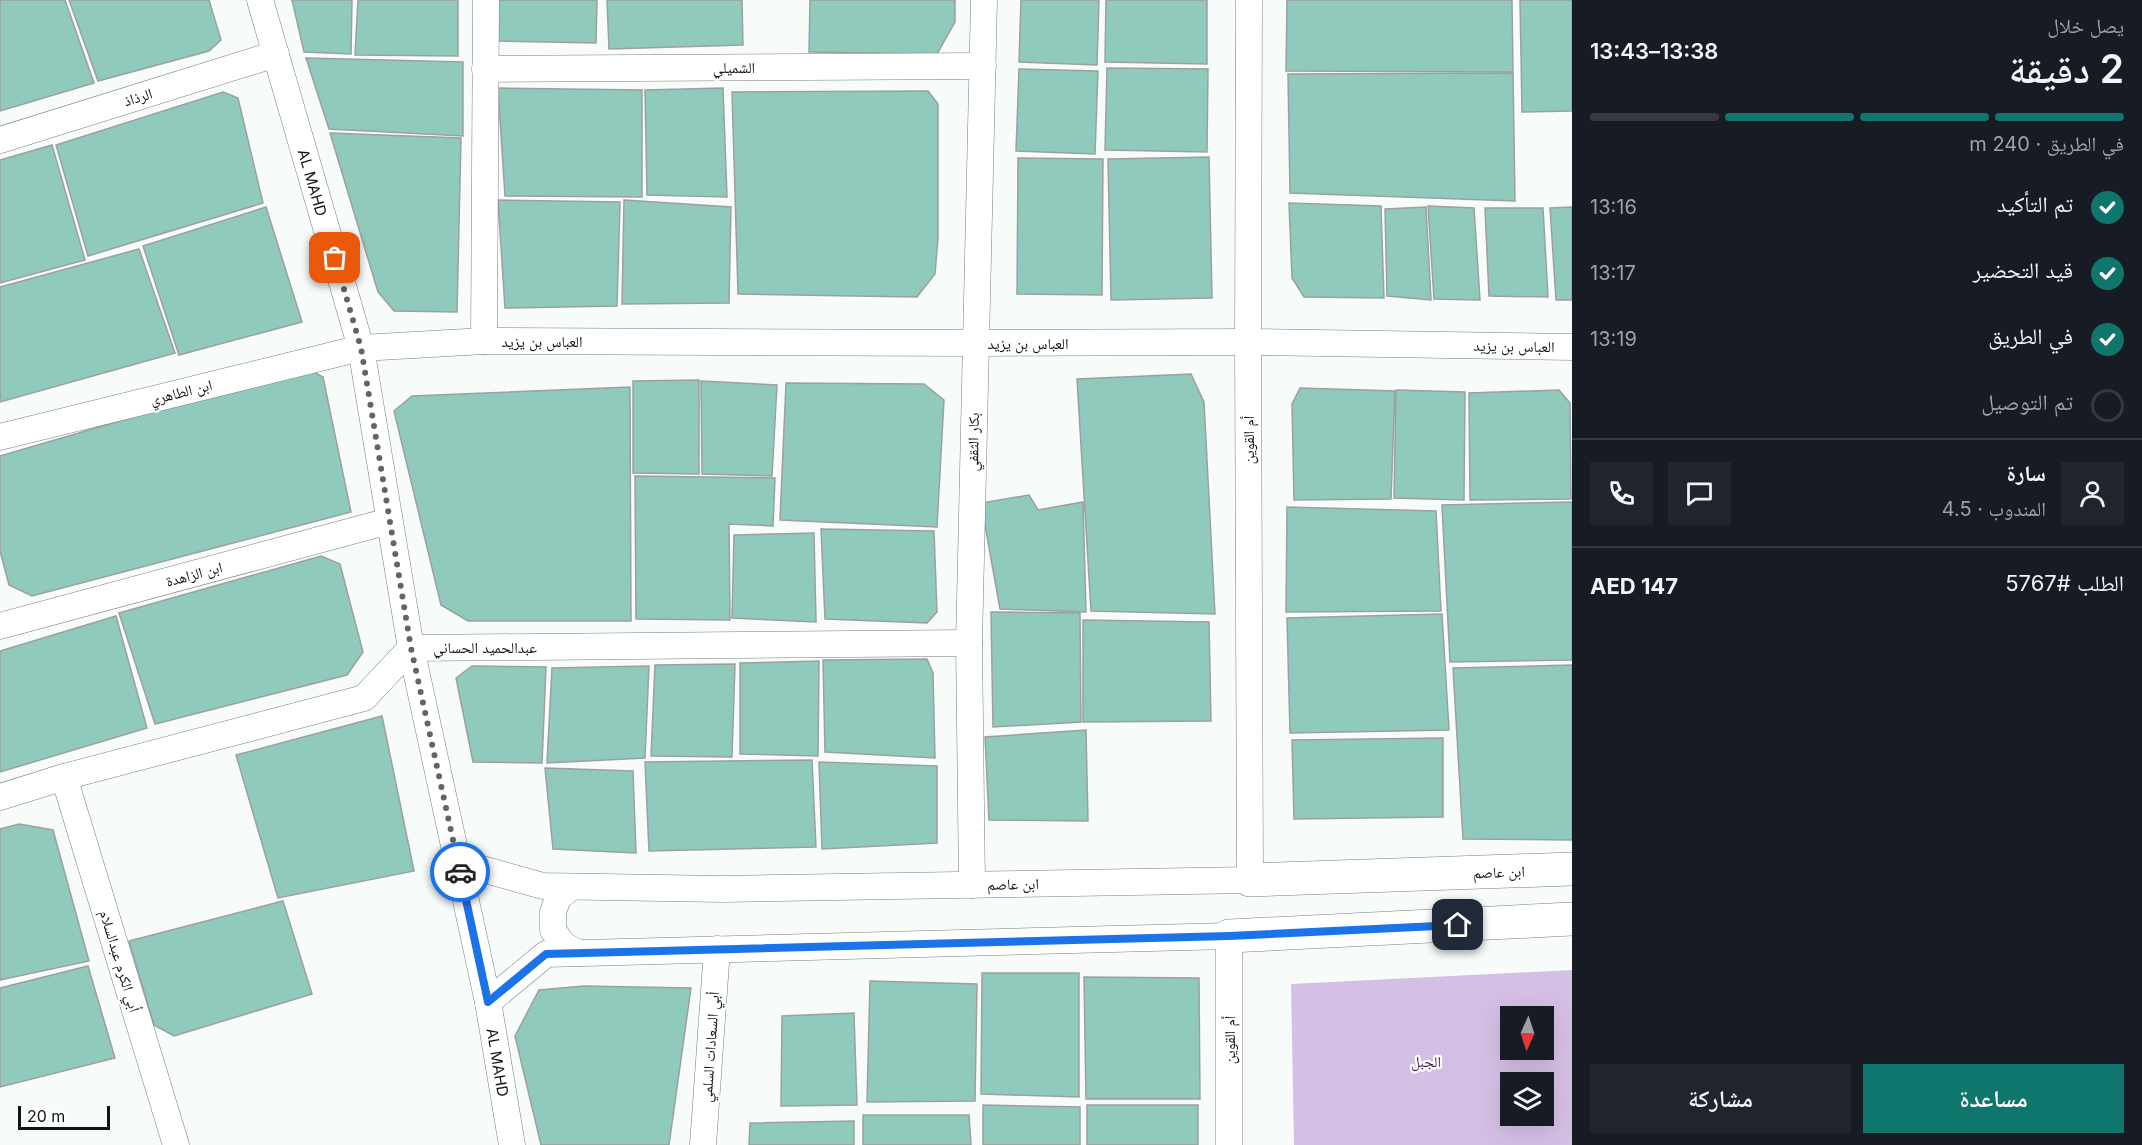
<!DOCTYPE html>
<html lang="ar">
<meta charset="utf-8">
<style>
:root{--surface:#171b24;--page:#20242c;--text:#f1f3f6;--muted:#9ea1a6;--line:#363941;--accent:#0f766e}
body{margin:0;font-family:Inter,"Noto Naskh Arabic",sans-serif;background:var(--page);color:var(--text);direction:rtl;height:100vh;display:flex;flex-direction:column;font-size:22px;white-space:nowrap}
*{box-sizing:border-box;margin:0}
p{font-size:20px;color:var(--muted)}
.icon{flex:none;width:33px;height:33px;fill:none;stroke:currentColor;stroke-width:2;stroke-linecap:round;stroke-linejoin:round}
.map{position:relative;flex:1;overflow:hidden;direction:ltr}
.side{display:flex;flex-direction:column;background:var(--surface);width:570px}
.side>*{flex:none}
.needle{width:39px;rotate:183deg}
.tools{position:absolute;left:1500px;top:1006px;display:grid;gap:12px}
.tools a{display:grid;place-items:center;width:54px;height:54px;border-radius:0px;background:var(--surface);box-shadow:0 6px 24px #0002;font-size:30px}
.scale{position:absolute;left:18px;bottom:15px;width:92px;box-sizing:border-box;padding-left:6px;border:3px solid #121414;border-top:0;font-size:16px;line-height:21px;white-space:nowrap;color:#121414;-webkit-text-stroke:4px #fff;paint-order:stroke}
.pin{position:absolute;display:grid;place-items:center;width:51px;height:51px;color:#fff;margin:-26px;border-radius:12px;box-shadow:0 3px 9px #0006}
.courier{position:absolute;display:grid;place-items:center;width:60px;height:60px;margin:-30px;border:4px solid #1a73e8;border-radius:50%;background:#fff;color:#222;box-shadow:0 2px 8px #0007}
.overview em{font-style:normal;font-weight:600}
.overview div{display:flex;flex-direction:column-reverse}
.overview{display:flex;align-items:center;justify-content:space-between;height:102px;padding:0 18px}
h1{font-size:39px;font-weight:600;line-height:45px}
.bar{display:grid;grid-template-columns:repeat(4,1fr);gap:9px 6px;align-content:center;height:72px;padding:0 18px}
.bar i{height:8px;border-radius:4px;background:var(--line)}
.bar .active{background:var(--accent)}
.bar p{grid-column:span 4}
.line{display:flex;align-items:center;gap:15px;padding:0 18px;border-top:2px solid var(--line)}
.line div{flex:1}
.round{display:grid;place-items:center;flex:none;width:63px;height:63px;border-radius:0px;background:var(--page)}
ol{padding:0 18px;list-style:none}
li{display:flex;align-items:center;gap:18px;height:66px}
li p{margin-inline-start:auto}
li .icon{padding:6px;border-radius:50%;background:var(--accent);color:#fff;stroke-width:4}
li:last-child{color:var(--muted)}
li i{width:33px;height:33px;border:3px solid var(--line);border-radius:50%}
.action{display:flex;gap:12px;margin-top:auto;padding:12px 18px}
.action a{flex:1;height:69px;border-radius:0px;background:var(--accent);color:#fff;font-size:24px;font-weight:600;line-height:69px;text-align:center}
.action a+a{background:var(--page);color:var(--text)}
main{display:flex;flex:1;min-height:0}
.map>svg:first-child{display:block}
.green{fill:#d4c0e5;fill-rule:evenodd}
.building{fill:#90cabd;stroke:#9ca09f;stroke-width:1.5}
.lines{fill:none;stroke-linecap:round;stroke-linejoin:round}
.street-casing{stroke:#7a7e7d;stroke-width:27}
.secondary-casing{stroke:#7a7e7d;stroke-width:34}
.street{stroke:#fff;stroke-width:26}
.secondary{stroke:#fff;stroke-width:33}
.done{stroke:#626565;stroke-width:6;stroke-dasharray:0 10.8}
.route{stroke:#1a73e8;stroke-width:8}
.labels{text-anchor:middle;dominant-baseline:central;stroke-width:4.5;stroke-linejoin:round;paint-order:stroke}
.street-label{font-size:15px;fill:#121414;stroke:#fff}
.park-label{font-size:15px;fill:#3c1d51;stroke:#fff}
</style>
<main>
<section class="side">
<div class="overview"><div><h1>2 دقيقة</h1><p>يصل خلال</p></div><em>13:38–13:43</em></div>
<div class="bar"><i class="active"></i><i class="active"></i><i class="active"></i><i></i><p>في الطريق · 240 m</p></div>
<ol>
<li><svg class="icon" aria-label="check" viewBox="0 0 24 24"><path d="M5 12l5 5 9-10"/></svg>تم التأكيد<p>13:16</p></li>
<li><svg class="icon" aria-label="check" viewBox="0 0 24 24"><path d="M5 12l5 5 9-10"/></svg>قيد التحضير<p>13:17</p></li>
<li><svg class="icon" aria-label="check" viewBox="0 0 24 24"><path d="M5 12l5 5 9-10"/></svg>في الطريق<p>13:19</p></li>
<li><i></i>تم التوصيل</li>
</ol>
<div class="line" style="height:108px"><a class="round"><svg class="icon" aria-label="person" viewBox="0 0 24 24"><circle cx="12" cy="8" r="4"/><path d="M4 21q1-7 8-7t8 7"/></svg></a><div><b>سارة</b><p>المندوب · 4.5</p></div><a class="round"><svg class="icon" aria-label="chat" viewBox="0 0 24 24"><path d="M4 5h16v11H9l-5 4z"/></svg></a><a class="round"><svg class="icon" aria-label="phone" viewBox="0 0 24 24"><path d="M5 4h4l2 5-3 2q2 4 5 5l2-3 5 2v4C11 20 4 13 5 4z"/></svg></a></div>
<div class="line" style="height:78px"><div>الطلب #5767</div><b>AED 147</b></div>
<div class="action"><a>مساعدة</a><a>مشاركة</a></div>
</section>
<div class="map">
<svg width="1572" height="1145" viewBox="0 0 1572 1145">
<rect width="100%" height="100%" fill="#f7fcfb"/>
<path class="green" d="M1572,970V1145H1294L1291,984ZM1510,1017H1544V1050H1510ZM1510,1083H1544V1116H1510Z"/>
<g class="building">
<path d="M0,0H65L94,83L0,111Z"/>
<path d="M69,0H209L221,40L209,51L98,81Z"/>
<path d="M292,0H352L351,54L304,52Z"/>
<path d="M358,0H458V56L355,55Z"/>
<path d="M498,0H597L596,43L497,41Z"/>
<path d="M607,0H742L743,45L609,49Z"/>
<path d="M810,0H955V22L937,54L809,52Z"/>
<path d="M1021,0H1099L1097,65L1019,62Z"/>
<path d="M1106,0H1207V64L1105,62Z"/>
<path d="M1287,0H1512L1513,72L1286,71Z"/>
<path d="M1520,0H1572V111L1522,112Z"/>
<path d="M306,58L463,62V136L329,129Z"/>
<path d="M1107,68L1208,69L1207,152L1105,150Z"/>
<path d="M1019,69L1098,71L1095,154L1016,151Z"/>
<path d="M1513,73L1515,201L1290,193L1288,74Z"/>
<path d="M498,88L642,90V197L505,196Z"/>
<path d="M723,88L727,197L647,195L645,90Z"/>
<path d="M928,91L938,104V238L935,274L917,297L738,294L732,92Z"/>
<path d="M223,92L238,98L263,203L88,256L56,145Z"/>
<path d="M330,133L461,138L457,312L394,311L378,292Z"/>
<path d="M52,145L85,260L0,283V160Z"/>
<path d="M1209,157L1212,298L1111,300L1108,159Z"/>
<path d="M1018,158L1103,159L1102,295L1017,294Z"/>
<path d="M498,200L620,202L617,306L505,308Z"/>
<path d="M624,200L731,207L729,303L622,304Z"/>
<path d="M1289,203L1381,206L1384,298L1304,297L1292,278Z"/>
<path d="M1428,206L1474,208L1480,300L1434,299Z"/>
<path d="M266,207L302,322L179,355L143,246Z"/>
<path d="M1426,207L1431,300L1387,296L1385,209Z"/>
<path d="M1572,207V300H1556L1550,208Z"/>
<path d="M1485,208H1543L1548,297L1489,296Z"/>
<path d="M139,249L175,353L0,402V287Z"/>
<path d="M304,367L323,377L351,512L32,596L9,585L0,551V456Z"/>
<path d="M1191,374L1204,402L1215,614L1091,611L1077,379Z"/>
<path d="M699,380V474L633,473V381Z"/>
<path d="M701,381L777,385L772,476L702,474Z"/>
<path d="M786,383L924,384L944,400L937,527L780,520Z"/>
<path d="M630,387L631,621H468L441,605L394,411L412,396Z"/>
<path d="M1300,388L1395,391L1391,499L1294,500L1292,404Z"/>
<path d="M1396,390L1465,392L1464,500L1394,498Z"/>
<path d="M1559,390L1570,403L1571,499L1470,500L1469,393Z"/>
<path d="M635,476L775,478L773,526L729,524L730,620L636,619Z"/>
<path d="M1029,495L1038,510L1083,502L1086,612L1000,609L981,503Z"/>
<path d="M1572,502V660L1450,662L1442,505Z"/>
<path d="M1287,507L1436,511L1441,611L1286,612Z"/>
<path d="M821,529L934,531L937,612L927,623L825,619Z"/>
<path d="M814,533L816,622L732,618L734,535Z"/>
<path d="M321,556L340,564L363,652L347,675L155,724L119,613Z"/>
<path d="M991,612L1080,613L1081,722L993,727Z"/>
<path d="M1442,614L1449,730L1290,733L1287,618Z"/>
<path d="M116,616L147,728L0,772V651Z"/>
<path d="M1083,620L1209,622L1211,721L1083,722Z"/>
<path d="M927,659L933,673L935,758L825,752L823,660Z"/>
<path d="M819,661L818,756L740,754V663Z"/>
<path d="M735,664L732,757L651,756L655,665Z"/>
<path d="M1572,665V840L1463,839L1453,668Z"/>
<path d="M472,666L546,667L542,763L473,762L456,678Z"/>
<path d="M649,666L645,758L547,763L552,668Z"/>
<path d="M382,716L414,871L278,898L236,755Z"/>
<path d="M1086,730L1088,821L989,820L985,737Z"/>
<path d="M1443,738V817L1294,819L1292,740Z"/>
<path d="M812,760L816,847L649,851L645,762Z"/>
<path d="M819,762L937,766V843L822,849Z"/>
<path d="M545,768L633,771L636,853L553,849Z"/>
<path d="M19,824L53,830L89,961L0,980V829Z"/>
<path d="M283,901L312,994L174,1036L154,1025L129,941Z"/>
<path d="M88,966L115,1058L0,1087V988Z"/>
<path d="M982,973H1079V1097L981,1094Z"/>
<path d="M1084,977L1199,978L1200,1099H1086Z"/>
<path d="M870,981L977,984L975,1101L867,1102Z"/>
<path d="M584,986L691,988L669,1145H541L515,1036L539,990Z"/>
<path d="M854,1013L857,1105L781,1106L782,1016Z"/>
<path d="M983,1105L1080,1107V1145H983Z"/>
<rect x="1087" y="1105" width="111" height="40"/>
<path d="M863,1115H969L971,1145H863Z"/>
<path d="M854,1121V1145H749L750,1123Z"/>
</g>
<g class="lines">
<g class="street-casing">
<g id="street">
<path id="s1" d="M260,0L361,348L411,648L488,1002L512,1145"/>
<path d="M485,69L983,66"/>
<path d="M0,140L276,54"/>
<path d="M484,341L486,0"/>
<path d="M0,437L361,348L484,341L975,343L1248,342L1572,347"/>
<path d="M0,626L389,521"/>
<path d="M64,777L176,1145"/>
<path d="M0,797L64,777L364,698L411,648L969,643"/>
<path d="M457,862L543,886L722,889L1250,880L1248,342L1249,0"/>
<path d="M972,885L969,643L984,0"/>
<path d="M571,887L558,898L553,912V930L563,945L579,953"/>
<path d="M488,1002L546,954L1229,936V1145"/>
<path d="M703,1145L717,949"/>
</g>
</g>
<g class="secondary-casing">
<g id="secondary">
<path d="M1250,880L1572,869"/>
<path d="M1229,936L1572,919"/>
</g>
</g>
<use href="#street" class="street"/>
<use href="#secondary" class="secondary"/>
</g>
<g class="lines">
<path class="done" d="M335,258L361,348L411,648L460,872"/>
<path class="route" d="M460,872L488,1002L546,954L1229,936L1458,925"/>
</g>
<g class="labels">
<g class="street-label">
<text x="734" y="67">الشميلي</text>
<text transform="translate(138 97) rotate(-17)">الرذاذ</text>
<text stroke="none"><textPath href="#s1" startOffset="190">AL MAHD</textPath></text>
<text x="542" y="341">العباس بن يزيد</text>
<text x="1028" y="343">العباس بن يزيد</text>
<text transform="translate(1514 346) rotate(1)">العباس بن يزيد</text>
<text transform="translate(181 392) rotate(-14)">ابن الطاهري</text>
<text transform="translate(1248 440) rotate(-90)">أم القوين</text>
<text transform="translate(973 442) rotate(-89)">بكار الثقفي</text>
<text transform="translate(194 574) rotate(-15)">ابن الزاهدة</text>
<text x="485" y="647">عبدالحميد الحساني</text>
<text transform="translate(1499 872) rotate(-2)">ابن عاصم</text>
<text transform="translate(1013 884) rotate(-1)">ابن عاصم</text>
<text transform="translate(120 961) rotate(73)">أبي الكرم عبدالسلام</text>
<text transform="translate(1229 1040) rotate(-90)">أم القوين</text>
<text transform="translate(710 1047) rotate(-86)">أبي السعادات السلمي</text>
<text stroke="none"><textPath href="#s1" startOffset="1090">AL MAHD</textPath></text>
</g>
<g class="park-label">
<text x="1426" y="1061">الجبل</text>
</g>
</g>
</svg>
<div class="tools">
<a><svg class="needle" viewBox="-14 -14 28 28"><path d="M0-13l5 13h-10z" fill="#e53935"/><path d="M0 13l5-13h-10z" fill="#9ea1a6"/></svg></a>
<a><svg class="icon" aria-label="layers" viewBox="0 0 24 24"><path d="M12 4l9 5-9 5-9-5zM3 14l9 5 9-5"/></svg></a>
</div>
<div class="scale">20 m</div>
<div class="pin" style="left:335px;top:258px;background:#ea580c"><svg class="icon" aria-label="bag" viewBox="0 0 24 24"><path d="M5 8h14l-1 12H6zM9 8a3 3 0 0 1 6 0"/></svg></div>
<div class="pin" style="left:1458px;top:925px;background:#1f2937"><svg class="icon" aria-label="home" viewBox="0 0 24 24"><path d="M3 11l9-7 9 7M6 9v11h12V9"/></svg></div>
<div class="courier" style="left:460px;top:872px"><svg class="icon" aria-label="car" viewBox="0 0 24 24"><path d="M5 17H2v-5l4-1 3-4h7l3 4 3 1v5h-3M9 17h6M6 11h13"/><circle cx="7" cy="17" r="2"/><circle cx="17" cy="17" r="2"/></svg></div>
</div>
</main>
